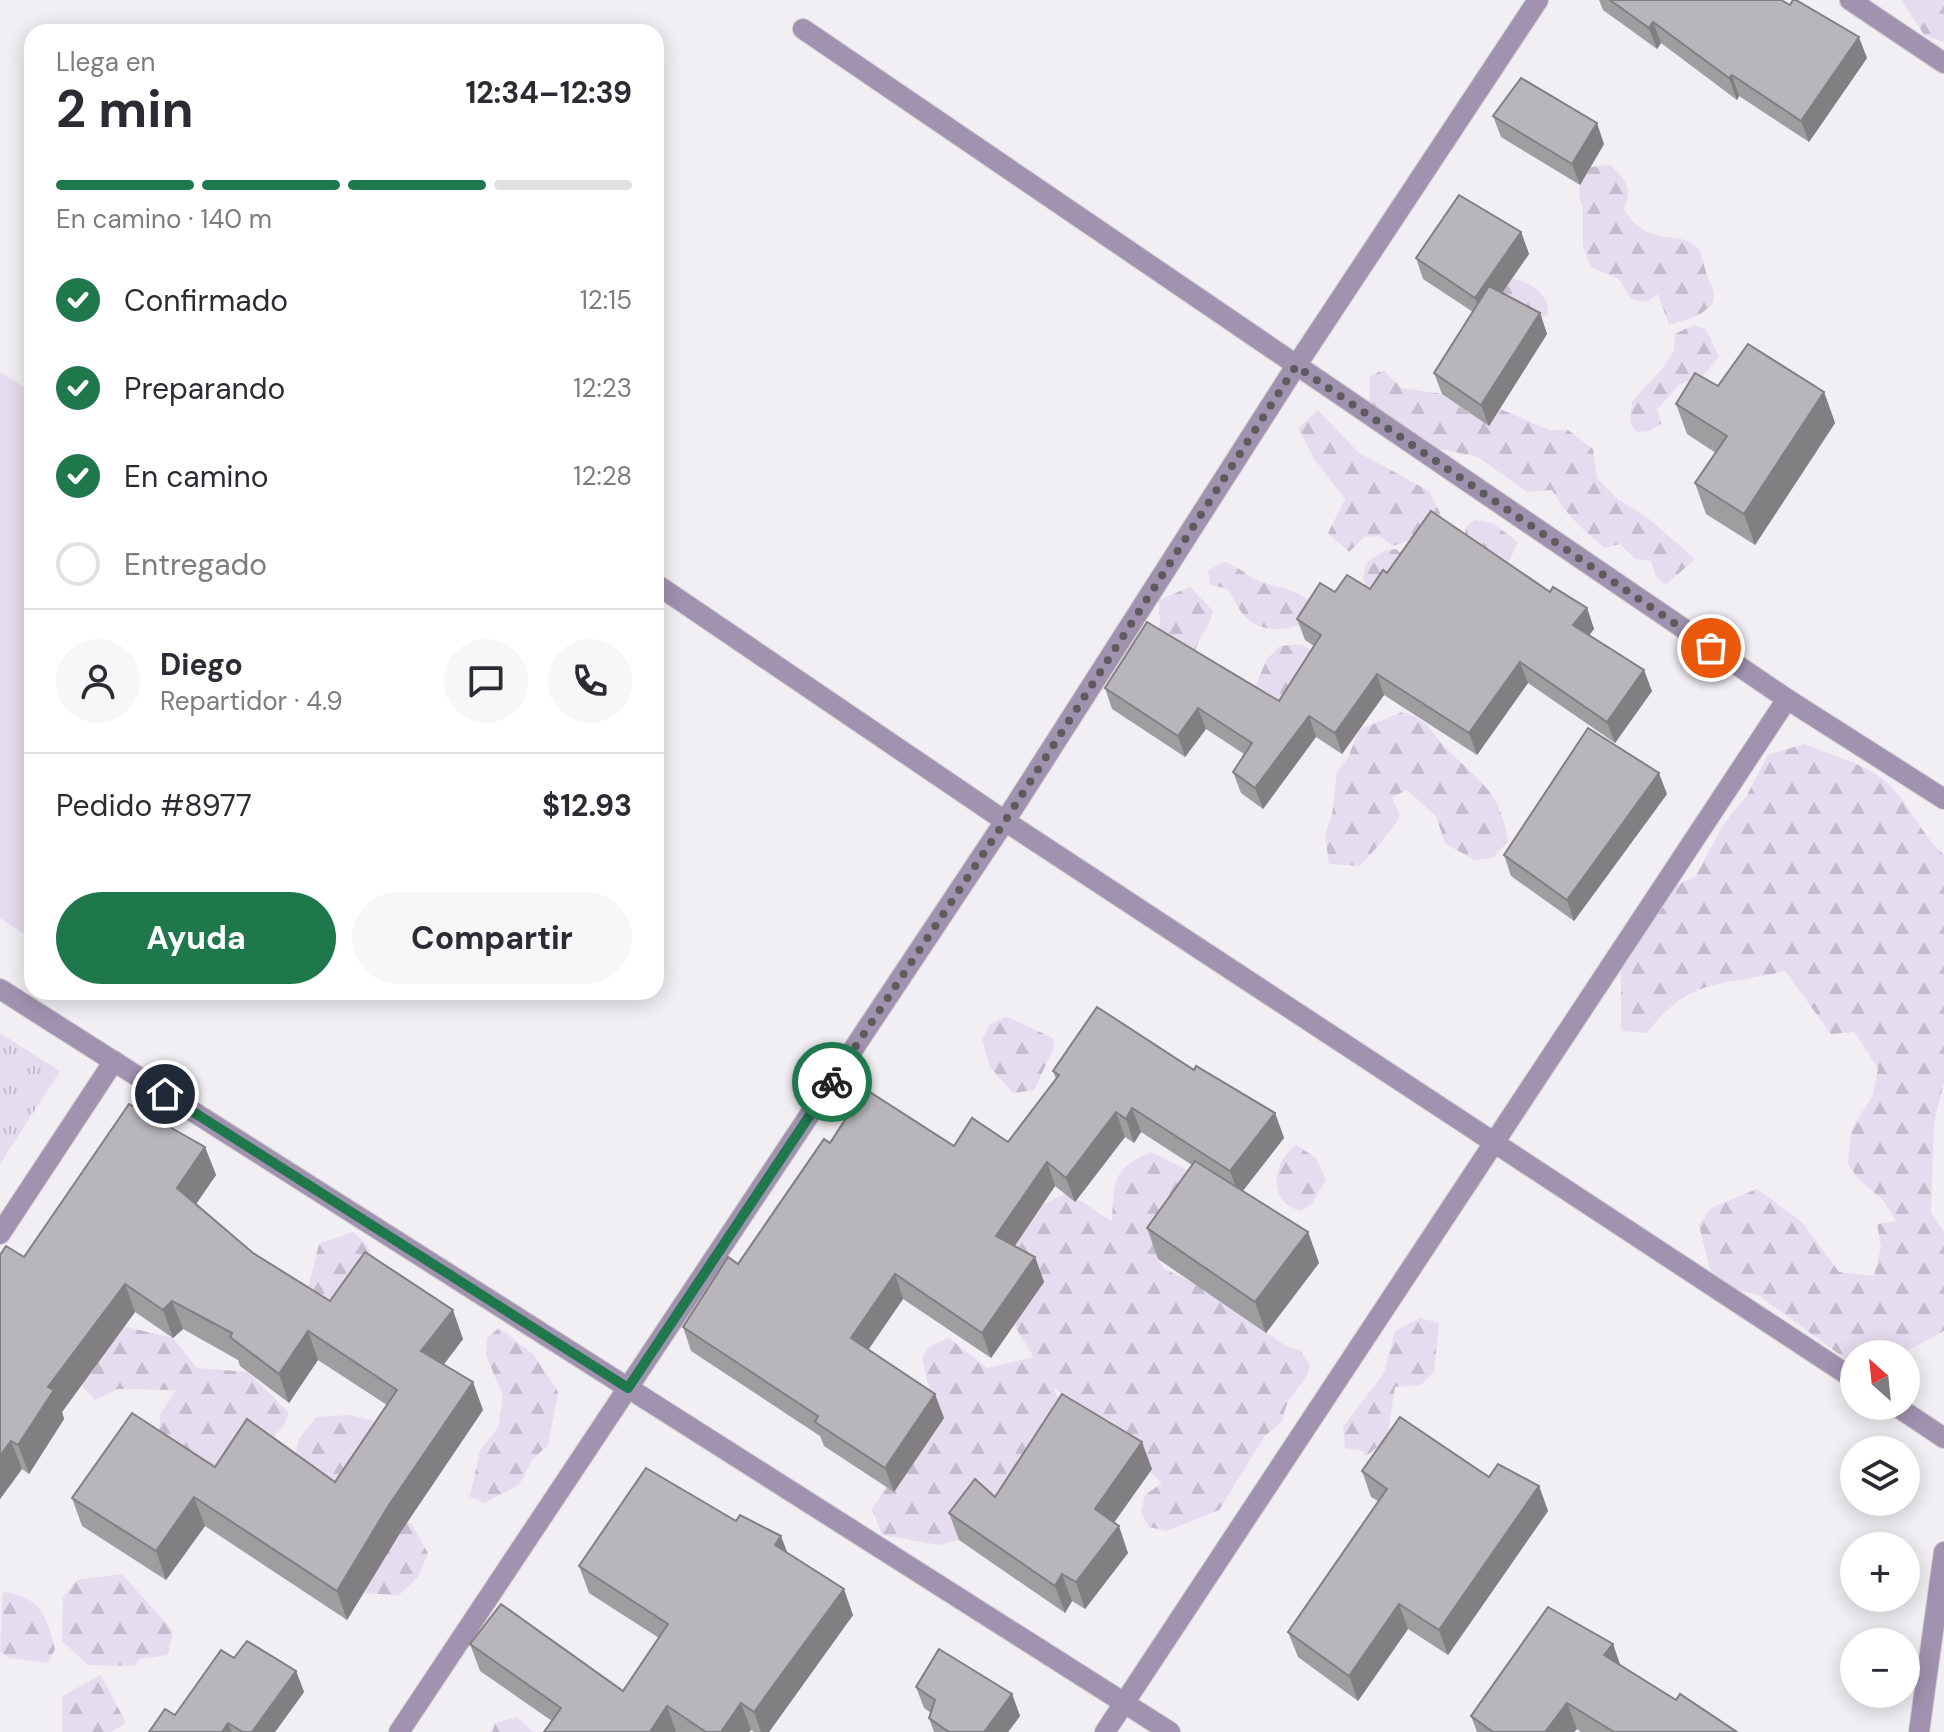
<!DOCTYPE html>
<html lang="es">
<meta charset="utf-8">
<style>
:root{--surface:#fff;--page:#f7f7f7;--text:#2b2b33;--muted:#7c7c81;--line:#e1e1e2;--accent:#1f784c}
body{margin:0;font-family:"DM Sans",sans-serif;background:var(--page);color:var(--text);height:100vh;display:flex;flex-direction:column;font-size:30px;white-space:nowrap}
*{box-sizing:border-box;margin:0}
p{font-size:26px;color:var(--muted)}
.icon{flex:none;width:44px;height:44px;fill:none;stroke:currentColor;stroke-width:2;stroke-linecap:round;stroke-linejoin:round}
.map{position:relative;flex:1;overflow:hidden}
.panel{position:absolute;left:24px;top:24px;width:640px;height:976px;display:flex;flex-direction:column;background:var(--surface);border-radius:24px;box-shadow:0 4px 20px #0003}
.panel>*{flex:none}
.needle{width:52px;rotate:333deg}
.buttons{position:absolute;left:1840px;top:1340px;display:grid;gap:16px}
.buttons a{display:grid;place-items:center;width:80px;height:80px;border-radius:50%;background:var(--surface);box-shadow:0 4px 20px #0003;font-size:40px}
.pin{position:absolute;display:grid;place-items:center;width:68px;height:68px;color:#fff;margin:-34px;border:4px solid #fff;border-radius:50%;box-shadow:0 2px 8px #0007}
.courier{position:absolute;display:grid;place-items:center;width:80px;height:80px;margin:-40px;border:6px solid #1f784c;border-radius:50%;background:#fff;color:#222;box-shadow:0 2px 10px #0007}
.overview em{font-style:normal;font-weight:700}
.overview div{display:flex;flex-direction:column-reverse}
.overview{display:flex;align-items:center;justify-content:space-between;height:136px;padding:0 32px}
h1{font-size:52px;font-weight:700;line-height:60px}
.bar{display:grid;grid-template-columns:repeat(4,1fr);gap:12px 8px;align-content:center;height:96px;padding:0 32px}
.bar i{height:10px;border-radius:6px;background:var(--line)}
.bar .active{background:var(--accent)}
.bar p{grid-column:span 4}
.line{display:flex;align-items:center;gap:20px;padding:0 32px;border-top:2px solid var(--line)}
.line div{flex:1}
.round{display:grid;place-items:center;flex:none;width:84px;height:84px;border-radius:42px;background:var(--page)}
ol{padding:0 32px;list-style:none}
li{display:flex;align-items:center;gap:24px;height:88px}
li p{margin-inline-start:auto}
li .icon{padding:8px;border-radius:50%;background:var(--accent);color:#fff;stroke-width:4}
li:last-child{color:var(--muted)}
li i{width:44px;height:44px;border:4px solid var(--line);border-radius:50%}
.action{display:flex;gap:16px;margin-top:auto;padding:16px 32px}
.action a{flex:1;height:92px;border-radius:48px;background:var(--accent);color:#fff;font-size:32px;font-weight:700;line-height:92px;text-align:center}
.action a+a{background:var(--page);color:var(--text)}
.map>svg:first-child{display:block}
.grass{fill:#e5dcef}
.forest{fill:url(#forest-firs)}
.park{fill:url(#park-tufts)}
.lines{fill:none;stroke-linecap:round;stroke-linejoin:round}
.minor-casing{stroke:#cdcbce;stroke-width:22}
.minor{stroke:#a192b0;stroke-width:20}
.wall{fill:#9e9da0}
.shaded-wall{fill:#817f82}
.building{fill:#b8b6ba;stroke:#817f82;stroke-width:2}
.done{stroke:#5d5b5e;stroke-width:8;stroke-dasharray:0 14.4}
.route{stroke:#1f784c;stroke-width:10}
</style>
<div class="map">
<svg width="1944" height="1732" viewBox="0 0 1944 1732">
<defs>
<pattern id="forest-firs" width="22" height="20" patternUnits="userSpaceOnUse" patternTransform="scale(2)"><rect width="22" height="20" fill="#e5dcef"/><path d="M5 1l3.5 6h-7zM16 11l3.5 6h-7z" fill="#c3bccc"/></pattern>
<pattern id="park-tufts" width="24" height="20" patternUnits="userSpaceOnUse" patternTransform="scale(2)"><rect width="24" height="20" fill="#e5dcef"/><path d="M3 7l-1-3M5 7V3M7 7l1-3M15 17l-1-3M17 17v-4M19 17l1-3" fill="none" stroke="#c3bccc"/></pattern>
</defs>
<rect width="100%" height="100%" fill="#f1eff3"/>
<path class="grass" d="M0,372L32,392V939L0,918Z"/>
<g class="forest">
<path d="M1901,0H1944V42L1925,36Z"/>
<path d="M1610,165C1626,180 1633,188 1624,209C1648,251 1683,227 1699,250C1703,257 1704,267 1707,275C1712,288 1716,291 1712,305L1698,316L1669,325L1658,294L1647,302L1631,299L1619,279L1591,267L1583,246V209L1579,197L1580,185L1591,167Z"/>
<path d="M1512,278C1532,284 1549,292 1548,315L1529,325L1510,319L1501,291Z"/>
<path d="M1693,325L1706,329L1719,357L1703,376L1678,385L1657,410L1662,423L1650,431L1637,432L1630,423L1632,401L1663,368L1674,351L1675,334Z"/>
<path d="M1383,370L1402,388L1442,394L1468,412L1493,406L1549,430H1568L1593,449L1597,478L1618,499L1649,519L1695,559L1666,585L1656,576L1651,561L1635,559L1620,544L1605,548C1583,530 1566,515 1552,490L1527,492L1478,457L1408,442L1370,405V376Z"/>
<path d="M1318,410L1359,453L1429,491L1444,521L1419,537L1393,546L1379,536L1364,537L1349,552L1328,533L1345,499L1315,460L1298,428Z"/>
<path d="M1475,520L1492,523L1518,542L1505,570L1464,543L1466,527Z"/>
<path d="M1396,549L1411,562L1370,595L1363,578L1366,563L1385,550Z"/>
<path d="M1225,562C1237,566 1244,573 1254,579C1274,589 1287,584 1309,601L1314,619C1290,631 1258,637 1240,610C1228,592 1236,589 1210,585L1208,570Z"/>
<path d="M1190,587L1213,611C1210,627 1199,636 1195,651L1155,643L1160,623L1159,600Z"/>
<path d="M1301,644L1316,654L1292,715L1251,696L1267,659L1280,646Z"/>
<path d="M1402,712C1431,720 1429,731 1448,750C1481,784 1499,789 1508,841L1493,858L1474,860L1445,843L1436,816L1407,790L1392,797L1400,816C1391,832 1372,853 1360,866L1329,864L1325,834L1332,815L1337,771L1348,758L1359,730Z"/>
<path d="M1804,744C1828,754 1859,762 1880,777C1908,797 1918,832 1944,855V1082L1934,1123L1931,1213L1944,1232V1331L1901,1354H1854V1365L1758,1295L1734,1289L1710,1270L1699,1225L1711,1208L1757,1189L1802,1222L1839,1272L1874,1276L1881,1247L1877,1224L1896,1221L1883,1200L1858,1179L1848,1163L1852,1128L1873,1095L1878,1068L1854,1032L1831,1034L1785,971C1722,987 1691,975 1647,1033L1621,1031V949L1659,892L1695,877L1723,825L1746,797L1768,755Z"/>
<path d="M1007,1017L1053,1038L1054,1047L1034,1090L1013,1093L990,1067L982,1039L990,1024Z"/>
<path d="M1296,1145L1316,1158L1326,1180L1311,1205L1300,1211C1267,1201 1272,1162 1296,1145Z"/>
<path d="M1151,1152L1197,1175L1158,1259L1164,1269L1194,1283L1286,1346L1300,1350L1310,1365C1305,1389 1286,1392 1283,1420L1264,1437L1219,1510L1167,1531L1149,1527L1141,1512L1145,1495L1162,1483L1136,1459L1129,1435L1111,1421L1072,1403L1053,1387L1065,1415L1033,1462L959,1540L939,1545L882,1535L872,1509L897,1471L944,1418L927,1381L922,1358L930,1346L949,1338L987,1368L1034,1357L1014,1325L1036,1293L1030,1280L994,1274L1044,1204L1064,1194C1085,1200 1093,1211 1112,1221C1115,1180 1111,1170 1151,1152Z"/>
<path d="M353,1232L367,1245L383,1274L357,1323L307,1292L319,1244Z"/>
<path d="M1420,1318L1439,1323L1434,1372L1421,1385L1395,1387L1387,1439L1365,1457L1364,1451L1345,1448L1343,1427L1384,1373L1395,1331Z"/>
<path d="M114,1324L173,1338L197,1368L248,1372L289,1413L284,1425L237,1478L213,1488L159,1439L160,1415L176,1390L118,1389L95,1400L81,1385Z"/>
<path d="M499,1328L534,1355L558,1392L548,1445L532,1460L519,1485L485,1503L470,1497L480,1450L498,1428L503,1396L486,1355L487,1338Z"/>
<path d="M350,1415L372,1420L384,1434L358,1493L293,1465L299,1439L316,1417Z"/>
<path d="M392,1509L412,1525L428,1553L418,1577L398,1596L347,1591Z"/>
<path d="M122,1574L173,1631L168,1655L139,1659L135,1666L88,1665L62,1641L63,1597L77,1580Z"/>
<path d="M3,1592C41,1597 46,1615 55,1649L48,1663L9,1658L0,1651Z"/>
<path d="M101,1675L126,1723L111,1732H62V1696Z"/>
<path d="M517,1717L533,1732H492L495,1723Z"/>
</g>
<path class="park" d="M0,1033L60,1071L0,1164Z"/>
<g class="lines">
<g class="minor-casing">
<g id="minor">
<path d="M1850,0L1944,63"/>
<path d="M803,29L1787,699L1944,799"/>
<path d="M656,584L1005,821L1854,1379"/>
<path d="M0,989L1170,1732"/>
<path d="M0,1234L114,1061"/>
<path d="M1896,1406L1944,1438"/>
<path d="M399,1732L1005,821L1296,366L1538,0"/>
<path d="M1105,1732L1787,699"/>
<path d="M1919,1732L1944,1552"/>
</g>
</g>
<use href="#minor" class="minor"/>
</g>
<g class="wall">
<path d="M1599,0H1781L1867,58L1809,142L1739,96L1737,100L1661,43L1657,49L1603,10Z"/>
<path d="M1493,116L1604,144L1580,185L1501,137Z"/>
<path d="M1521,232L1529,254L1502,293L1540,313L1547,334L1489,426L1442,394L1434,373L1473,312L1423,279L1416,258Z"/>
<path d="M1718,386L1824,392L1835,423L1755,545L1706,514L1695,483L1716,453L1687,434L1676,404Z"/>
<path d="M1387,573L1550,592L1587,608L1594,629L1589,635L1652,691L1615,743L1528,683L1477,755L1384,695L1342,754L1316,737L1263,809L1241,793L1233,772L1244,754L1206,729L1185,757L1112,709L1105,688L1279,701L1314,646L1305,640L1297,619L1335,592L1370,589Z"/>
<path d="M1667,794L1574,921L1511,876L1504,855Z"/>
<path d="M1194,1070L1275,1113L1284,1138L1242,1191L1308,1232L1319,1263L1266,1333L1158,1259L1147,1228L1192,1165L1141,1132L1134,1143L1125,1137L1075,1202L1055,1186L1015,1246L1035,1257L1044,1282L991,1358L903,1299L868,1349L944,1418L894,1492L824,1446L820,1436L691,1351L683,1327L738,1264L830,1143L954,1146L1008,1142L1056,1079L1053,1071Z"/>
<path d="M205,1147L216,1175L196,1204L253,1253L330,1301L463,1339L444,1364L483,1410L400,1533L347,1620L205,1526L166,1580L82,1526L72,1498L215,1467L335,1482L387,1405L318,1360L289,1403L240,1366L238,1360L183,1329L173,1338L135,1312L62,1412L64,1419L29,1474L22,1469L0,1499V1255L24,1257Z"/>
<path d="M1152,1469L1114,1523L1128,1553L1085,1609L1072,1601L1065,1613L959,1540L949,1513L995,1497Z"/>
<path d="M1362,1471L1489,1477L1539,1486L1548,1511L1448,1655L1408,1629L1358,1701L1298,1657L1288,1632L1378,1501L1371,1497Z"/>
<path d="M787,1553L853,1615L769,1732H754L751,1730L749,1732H544L552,1721L480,1671L470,1644L623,1691L659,1638L589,1593L579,1566Z"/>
<path d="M1613,1644L1620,1665L1676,1700L1737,1732H1581L1577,1729L1574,1732H1477L1471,1716Z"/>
<path d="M234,1658L296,1671L304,1692L275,1732H149L175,1715Z"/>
<path d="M916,1687L1012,1694L1020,1716L1008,1732H934L929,1718L931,1713L924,1708Z"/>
</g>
<g class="shaded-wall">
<path d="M1653,22L1661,43L1657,49L1649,28Z"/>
<path d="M1859,37L1867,58L1809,142L1801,121Z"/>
<path d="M1732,75L1739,96L1737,100L1729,78Z"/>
<path d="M1597,123L1604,144L1580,185L1572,164Z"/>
<path d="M1521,232L1529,254L1483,320L1475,298Z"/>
<path d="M1540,313L1547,334L1489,426L1481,405Z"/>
<path d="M1824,392L1835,423L1755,545L1744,514Z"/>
<path d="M1587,608L1594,629L1581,646L1573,625Z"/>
<path d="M1520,662L1528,683L1477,755L1469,733Z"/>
<path d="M1644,670L1652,691L1615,743L1607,722Z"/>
<path d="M1377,674L1384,695L1342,754L1335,733Z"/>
<path d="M1198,708L1206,729L1185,757L1178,736Z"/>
<path d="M1309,716L1316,737L1263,809L1255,788Z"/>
<path d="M1659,773L1667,794L1574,921L1567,900Z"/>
<path d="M1132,1108L1141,1132L1134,1143L1126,1119Z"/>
<path d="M1116,1112L1125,1137L1075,1202L1066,1178Z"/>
<path d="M1275,1113L1284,1138L1239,1196L1230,1171Z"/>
<path d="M205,1147L216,1175L187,1217L177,1188Z"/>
<path d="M1047,1162L1055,1186L1005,1260L996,1236Z"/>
<path d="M1308,1232L1319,1263L1266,1333L1255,1302Z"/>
<path d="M1035,1257L1044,1282L991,1358L982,1333Z"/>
<path d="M895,1274L903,1299L860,1362L851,1338Z"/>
<path d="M125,1284L135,1312L62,1412L64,1419L29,1474L18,1445L48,1387Z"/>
<path d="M172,1301L183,1329L173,1338L163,1310Z"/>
<path d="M453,1310L463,1339L432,1380L421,1351Z"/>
<path d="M308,1331L318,1360L289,1403L279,1374Z"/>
<path d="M473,1382L483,1410L400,1533L347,1620L337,1591L389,1505Z"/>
<path d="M935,1394L944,1418L894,1492L885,1468Z"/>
<path d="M11,1441L22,1469L0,1499V1456Z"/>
<path d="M1142,1442L1152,1469L1104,1536L1095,1509Z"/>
<path d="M1539,1486L1548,1511L1448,1655L1439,1630Z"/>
<path d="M194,1497L205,1526L166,1580L156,1551Z"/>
<path d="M1119,1526L1128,1553L1085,1609L1076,1582Z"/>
<path d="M781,1536L791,1562L775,1545Z"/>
<path d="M1062,1574L1072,1601L1065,1613L1055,1586Z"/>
<path d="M844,1589L853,1615L769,1732H761L754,1712Z"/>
<path d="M1399,1604L1408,1629L1358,1701L1349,1676Z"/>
<path d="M1613,1644L1622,1670L1604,1655Z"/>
<path d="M296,1671L304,1692L275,1732H252Z"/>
<path d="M1012,1694L1020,1716L1008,1732H984Z"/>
<path d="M741,1703L751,1730L749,1732H721Z"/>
<path d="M1567,1703L1577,1729L1574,1732H1545Z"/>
<path d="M667,1706L676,1732H650Z"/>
<path d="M228,1723L232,1732H222Z"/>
</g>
<g class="building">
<path d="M1610,0H1781L1790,5L1793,0H1796L1859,37L1801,121L1732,75L1729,78L1653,22L1649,28Z"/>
<path d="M1521,78L1597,123L1572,164L1493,116Z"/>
<path d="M1459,195L1521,232L1475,298L1416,258Z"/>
<path d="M1489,286L1540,313L1481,405L1434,373Z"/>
<path d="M1748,344L1824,392L1744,514L1695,483L1727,436L1676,404L1695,373L1718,386Z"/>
<path d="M1431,511L1550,592L1553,587L1587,608L1573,625L1644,670L1607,722L1520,662L1469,733L1377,674L1335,733L1309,716L1255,788L1233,772L1252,743L1198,708L1178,736L1105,688L1147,622L1279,701L1321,635L1297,619L1320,583L1335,592L1347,575L1370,589L1383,570L1387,573Z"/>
<path d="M1588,728L1659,773L1567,900L1504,855Z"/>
<path d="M1097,1007L1194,1070L1196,1066L1275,1113L1230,1171L1132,1108L1126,1119L1116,1112L1066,1178L1047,1162L996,1236L1035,1257L982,1333L895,1274L851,1338L935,1394L885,1468L815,1422L818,1416L683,1327L728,1257L738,1264L824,1139L830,1143L865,1089L954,1146L972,1118L1008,1142L1059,1075L1053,1071Z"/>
<path d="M129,1104L205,1147L177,1188L253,1253L330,1301L365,1252L453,1310L421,1351L473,1382L389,1505L337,1591L194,1497L156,1551L72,1498L132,1413L215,1467L247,1419L335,1482L397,1390L308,1331L279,1374L230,1337L232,1333L172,1301L163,1310L125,1284L48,1387L54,1390L18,1445L11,1441L0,1456V1255L6,1246L24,1257Z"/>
<path d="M1195,1161L1308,1232L1255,1302L1147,1228Z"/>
<path d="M1062,1394L1142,1442L1095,1509L1119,1526L1076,1582L1062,1574L1055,1586L949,1513L975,1479L995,1497Z"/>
<path d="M1400,1417L1489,1477L1498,1464L1539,1486L1439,1630L1399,1604L1349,1676L1288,1632L1387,1489L1362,1471Z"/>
<path d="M646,1468L736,1521L740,1515L781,1536L775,1545L844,1589L754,1712L741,1703L721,1732H706L667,1706L650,1732H544L561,1708L470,1644L501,1604L623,1691L668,1624L579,1566Z"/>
<path d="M1548,1607L1613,1644L1604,1655L1676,1700L1680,1694L1737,1732H1614L1567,1703L1545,1732H1493L1471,1716Z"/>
<path d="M247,1641L296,1671L252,1732H243L228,1723L222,1732H149L165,1709L175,1715L221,1650L234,1658Z"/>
<path d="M939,1649L1012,1694L984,1732H949L929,1718L935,1700L916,1687Z"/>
</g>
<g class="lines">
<path class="done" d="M832,1082L1005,821L1296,366L1711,648"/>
<path class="route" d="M165,1094L628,1388L832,1082"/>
</g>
</svg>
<div class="buttons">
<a><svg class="needle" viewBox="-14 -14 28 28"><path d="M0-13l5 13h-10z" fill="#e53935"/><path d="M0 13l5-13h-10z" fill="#7c7c81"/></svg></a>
<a><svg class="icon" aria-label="layers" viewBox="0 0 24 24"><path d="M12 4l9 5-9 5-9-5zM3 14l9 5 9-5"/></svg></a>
<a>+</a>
<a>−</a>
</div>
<div class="pin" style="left:1711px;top:648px;background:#ea580c"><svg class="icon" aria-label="bag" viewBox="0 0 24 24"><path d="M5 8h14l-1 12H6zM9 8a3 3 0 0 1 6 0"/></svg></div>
<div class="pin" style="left:165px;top:1094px;background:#1f2937"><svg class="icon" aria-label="home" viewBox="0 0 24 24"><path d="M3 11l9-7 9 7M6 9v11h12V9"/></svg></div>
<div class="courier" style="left:832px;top:1082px"><svg class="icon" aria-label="bike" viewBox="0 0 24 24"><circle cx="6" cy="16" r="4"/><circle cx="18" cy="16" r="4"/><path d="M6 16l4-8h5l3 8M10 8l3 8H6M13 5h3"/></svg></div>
<section class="panel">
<div class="overview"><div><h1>2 min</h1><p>Llega en</p></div><em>12:34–12:39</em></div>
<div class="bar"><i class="active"></i><i class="active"></i><i class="active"></i><i></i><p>En camino · 140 m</p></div>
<ol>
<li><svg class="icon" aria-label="check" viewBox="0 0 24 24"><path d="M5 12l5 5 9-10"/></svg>Confirmado<p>12:15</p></li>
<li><svg class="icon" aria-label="check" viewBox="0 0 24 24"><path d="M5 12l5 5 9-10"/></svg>Preparando<p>12:23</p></li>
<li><svg class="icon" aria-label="check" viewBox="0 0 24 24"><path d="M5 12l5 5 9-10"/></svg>En camino<p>12:28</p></li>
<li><i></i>Entregado</li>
</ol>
<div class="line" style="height:144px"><a class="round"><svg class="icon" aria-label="person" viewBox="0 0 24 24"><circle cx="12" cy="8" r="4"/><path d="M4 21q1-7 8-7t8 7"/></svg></a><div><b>Diego</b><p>Repartidor · 4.9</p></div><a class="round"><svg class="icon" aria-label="chat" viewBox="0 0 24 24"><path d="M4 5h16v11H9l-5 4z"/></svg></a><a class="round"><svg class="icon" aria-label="phone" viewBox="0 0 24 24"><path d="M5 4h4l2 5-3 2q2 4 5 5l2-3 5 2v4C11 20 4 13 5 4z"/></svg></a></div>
<div class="line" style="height:104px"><div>Pedido #8977</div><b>$12.93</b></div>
<div class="action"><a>Ayuda</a><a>Compartir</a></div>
</section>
</div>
